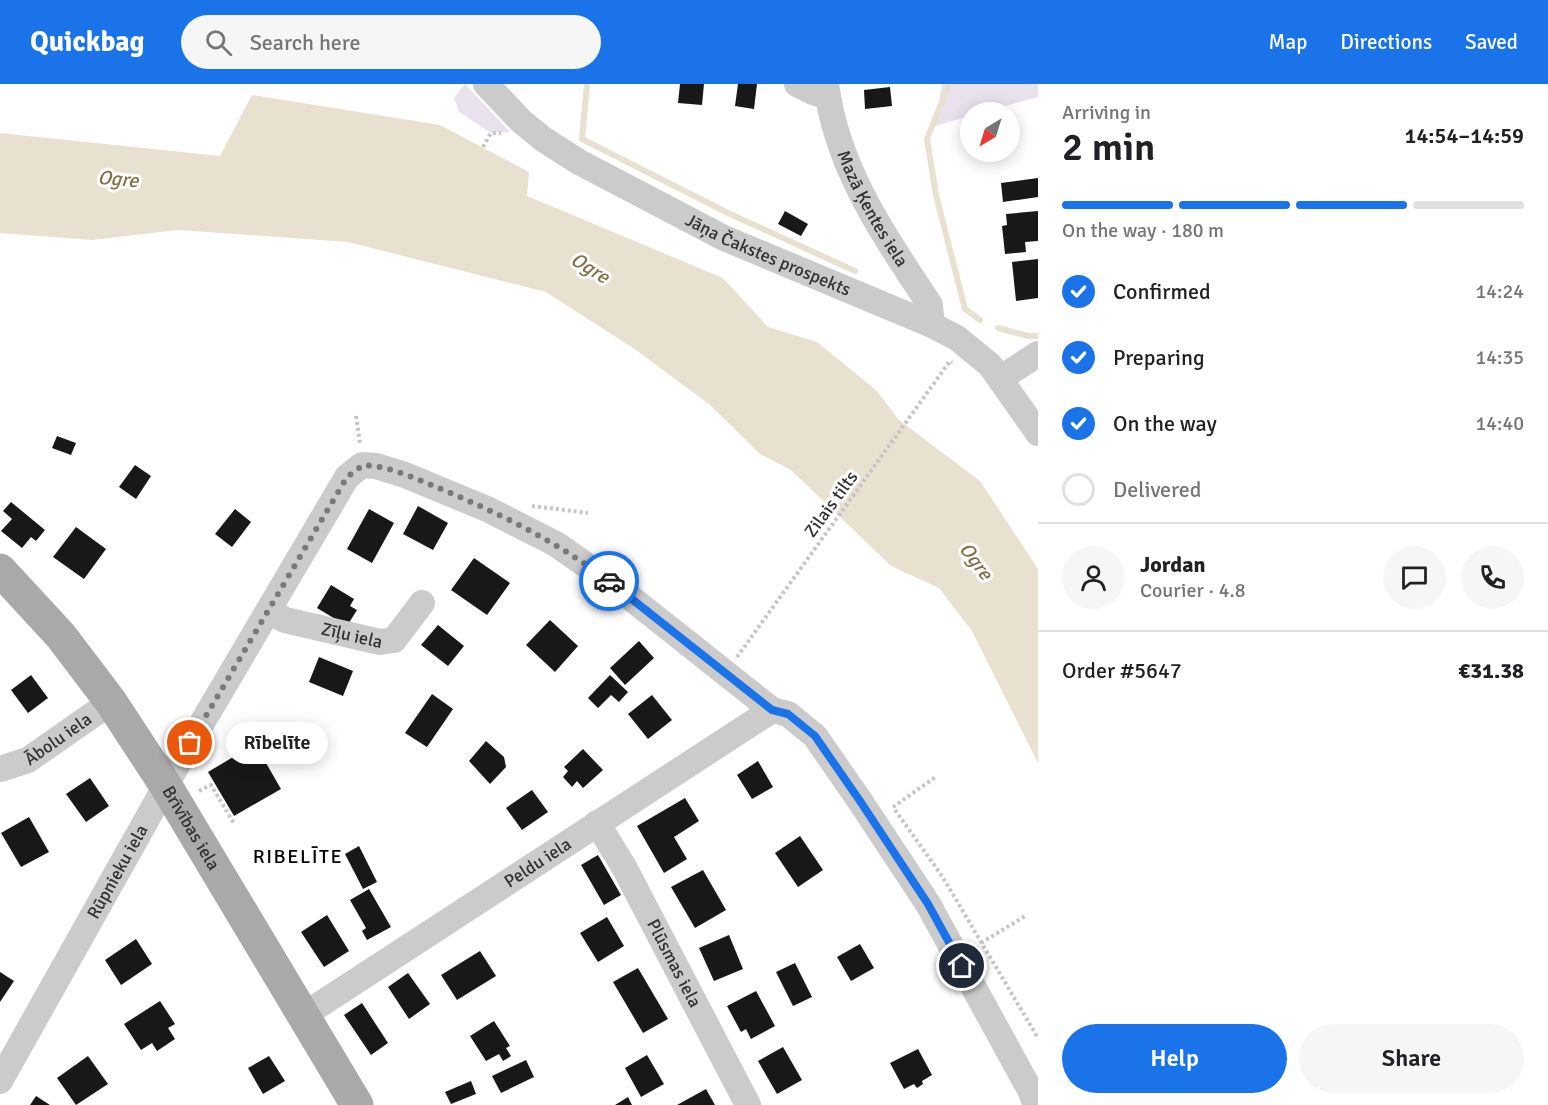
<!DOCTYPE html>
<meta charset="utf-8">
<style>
:root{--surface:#fff;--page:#f6f6f6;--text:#202124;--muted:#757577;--line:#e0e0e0;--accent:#1a73e8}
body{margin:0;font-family:Signika,sans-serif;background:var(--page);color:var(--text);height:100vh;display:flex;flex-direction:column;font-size:22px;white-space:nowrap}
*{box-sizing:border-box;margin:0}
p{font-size:20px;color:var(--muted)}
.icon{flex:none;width:33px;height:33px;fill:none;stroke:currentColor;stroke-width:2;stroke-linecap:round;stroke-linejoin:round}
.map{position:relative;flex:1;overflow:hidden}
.drawer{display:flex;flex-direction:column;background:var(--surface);width:510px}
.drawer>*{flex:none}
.needle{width:39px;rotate:218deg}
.tools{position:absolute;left:960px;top:18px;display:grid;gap:12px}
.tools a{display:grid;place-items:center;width:60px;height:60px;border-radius:50%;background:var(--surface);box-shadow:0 3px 15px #0003;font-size:30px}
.pin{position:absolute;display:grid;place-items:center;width:51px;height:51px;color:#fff;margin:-26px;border:3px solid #fff;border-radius:50%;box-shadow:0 2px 6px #0007}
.courier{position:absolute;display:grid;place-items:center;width:60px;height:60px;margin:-30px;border:4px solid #1a73e8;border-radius:50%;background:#fff;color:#222;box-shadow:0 2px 8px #0007}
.bubble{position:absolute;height:42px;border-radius:21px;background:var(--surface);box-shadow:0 3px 15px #0003;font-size:20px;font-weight:600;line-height:42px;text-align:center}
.headline em{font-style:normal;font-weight:600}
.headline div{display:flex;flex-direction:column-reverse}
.headline{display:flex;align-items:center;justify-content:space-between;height:102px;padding:0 24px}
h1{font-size:39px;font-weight:600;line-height:45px}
.bar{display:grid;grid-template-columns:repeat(4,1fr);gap:9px 6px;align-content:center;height:72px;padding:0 24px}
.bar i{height:8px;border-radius:4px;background:var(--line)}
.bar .current{background:var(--accent)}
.bar p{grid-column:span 4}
.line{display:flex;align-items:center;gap:15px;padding:0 24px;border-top:2px solid var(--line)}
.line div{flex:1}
.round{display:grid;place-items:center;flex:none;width:63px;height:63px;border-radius:32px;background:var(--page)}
ol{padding:0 24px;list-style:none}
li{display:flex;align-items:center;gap:18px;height:66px}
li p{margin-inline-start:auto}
li .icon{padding:6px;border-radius:50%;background:var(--accent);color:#fff;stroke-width:4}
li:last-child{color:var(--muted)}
li i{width:33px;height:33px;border:3px solid var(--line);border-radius:50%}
.action{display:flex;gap:12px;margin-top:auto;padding:12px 24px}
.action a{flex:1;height:69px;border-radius:36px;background:var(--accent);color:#fff;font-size:24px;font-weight:600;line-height:69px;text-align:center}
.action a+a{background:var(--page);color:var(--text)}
header{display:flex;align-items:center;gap:36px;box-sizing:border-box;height:84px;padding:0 30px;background:var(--accent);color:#fff}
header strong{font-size:28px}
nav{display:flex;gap:33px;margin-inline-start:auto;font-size:21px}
.search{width:420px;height:54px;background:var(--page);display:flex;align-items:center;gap:15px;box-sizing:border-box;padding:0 21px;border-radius:33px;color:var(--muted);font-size:22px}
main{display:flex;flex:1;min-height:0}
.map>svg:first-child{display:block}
.green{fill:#e9e1ec}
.water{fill:#e9e1cf}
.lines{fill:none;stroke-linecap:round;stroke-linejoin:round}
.stream{stroke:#e9e1cf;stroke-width:6}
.building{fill:#181818}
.path{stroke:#c5c5c5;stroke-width:4;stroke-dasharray:3 3;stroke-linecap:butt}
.minor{stroke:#cbcbcb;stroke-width:26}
.major{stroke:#a9a9a9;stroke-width:33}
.done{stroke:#797979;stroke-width:6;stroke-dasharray:0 10.8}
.route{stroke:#1a73e8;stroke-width:8}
.labels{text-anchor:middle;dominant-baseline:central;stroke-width:6;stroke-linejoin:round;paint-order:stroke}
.street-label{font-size:18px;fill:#313131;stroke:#fff}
.water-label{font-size:20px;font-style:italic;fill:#846f44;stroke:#fff}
.neighbourhood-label{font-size:20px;letter-spacing:1.5px;fill:#000;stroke:#fff}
</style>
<header>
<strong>Quickbag</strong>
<div class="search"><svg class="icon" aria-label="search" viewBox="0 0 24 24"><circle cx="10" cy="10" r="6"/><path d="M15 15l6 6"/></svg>Search here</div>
<nav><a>Map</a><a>Directions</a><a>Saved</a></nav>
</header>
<main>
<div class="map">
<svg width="1038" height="1021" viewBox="0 0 1038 1021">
<rect width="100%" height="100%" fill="#fff"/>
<g class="green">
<path d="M465,0L510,48L491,49L459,28L454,14Z"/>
<path d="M942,0H1038V13L984,28H970V32L935,42Z"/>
</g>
<path class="water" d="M252,11L440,41L529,88L527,112L723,194L768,243L817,258L876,306L899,336L980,397L1038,485V679L972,547L939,504L891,482L791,386L760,370L710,321L636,266L546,208L348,158L178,146L92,156L0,149V49L220,72Z"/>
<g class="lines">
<g class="stream">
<path d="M587,0L582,55L728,129L855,187"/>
<path d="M949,0L927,55L936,111L965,225L980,236"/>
<path d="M998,244L1028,252H1038"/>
</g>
</g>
<g class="building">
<path d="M680,0H704L702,21L678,19Z"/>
<path d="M738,0H757L754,25L735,22Z"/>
<path d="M890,3L892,22L865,25L864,6Z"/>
<path d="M1038,94V113L1003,118L1001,99Z"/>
<path d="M785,127L808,140L801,152L778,140Z"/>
<path d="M1038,127V157L1025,158L1026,168L1005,170L1002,142L1007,141L1006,130Z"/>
<path d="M1038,175V214L1016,217L1012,178Z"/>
<path d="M57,352L76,359L71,371L52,364Z"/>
<path d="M135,381L151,392L136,415L119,403Z"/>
<path d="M11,418L45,446L36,457L31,453L22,464L1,447L12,435L3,427Z"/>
<path d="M418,422L448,439L433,466L403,450Z"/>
<path d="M235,425L251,438L232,463L215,450Z"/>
<path d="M369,425L394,439L372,479L347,465Z"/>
<path d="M76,443L106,465L84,495L53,473Z"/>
<path d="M474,474L510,499L487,531L451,506Z"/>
<path d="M331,501L354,515L350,522L357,526L347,542L317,524Z"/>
<path d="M550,536L578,562L555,588L526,561Z"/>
<path d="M438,541L464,562L448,582L421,561Z"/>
<path d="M639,557L654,574L625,601L610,584Z"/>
<path d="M319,573L353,587L343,612L309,598Z"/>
<path d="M31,591L48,614L28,629L11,606Z"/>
<path d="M610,591L628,608L619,618L611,611L598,624L588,614Z"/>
<path d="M432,610L453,625L427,663L405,649Z"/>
<path d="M652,611L672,636L648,655L628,630Z"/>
<path d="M486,657L504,673L506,683L490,700L469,677Z"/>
<path d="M255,660L281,705L234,732L208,688Z"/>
<path d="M583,665L603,686L583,704L577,697L572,703L563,693L568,687L564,683Z"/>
<path d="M758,677L773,703L752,715L737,691Z"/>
<path d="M90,694L109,722L86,738L66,710Z"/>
<path d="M532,706L548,728L522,746L506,724Z"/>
<path d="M685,714L699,737L674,753L687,775L664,789L637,742Z"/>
<path d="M29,733L49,768L21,783L1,749Z"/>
<path d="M800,752L823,786L798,803L775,769Z"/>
<path d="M359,762L377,798L363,805L345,770Z"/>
<path d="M598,771L621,811L604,821L581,781Z"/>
<path d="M703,786L726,826L695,844L671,803Z"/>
<path d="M369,805L391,843L367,856L362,847L366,844L350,816Z"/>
<path d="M327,831L349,867L324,883L301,848Z"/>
<path d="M607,833L624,862L598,878L580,849Z"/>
<path d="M729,851L743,885L714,897L699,864Z"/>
<path d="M136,855L152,880L121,901L105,876Z"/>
<path d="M860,860L874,884L851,897L837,873Z"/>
<path d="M480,867L496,892L457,916L441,891Z"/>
<path d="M795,879L812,913L793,922L776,888Z"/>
<path d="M638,884L668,935L643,949L613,898Z"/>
<path d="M0,888L14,897L0,918Z"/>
<path d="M408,889L430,920L409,935L388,903Z"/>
<path d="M756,907L775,942L751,955L746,945L741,948L727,922Z"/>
<path d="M160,917L175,940L168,944L175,955L157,967L152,959L141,966L124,940Z"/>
<path d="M362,919L388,959L371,971L344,931Z"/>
<path d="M494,937L510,962L506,964L511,972L503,977L499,970L486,977L470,952Z"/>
<path d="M783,963L802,996L777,1010L758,977Z"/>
<path d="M918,965L932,991L922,997L923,1000L917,1004L914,1000L904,1005L890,979Z"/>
<path d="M647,971L664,1000L641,1013L625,984Z"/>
<path d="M88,972L108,1000L76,1021L57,994Z"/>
<path d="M269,972L285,997L263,1010L248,984Z"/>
<path d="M526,976L534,993L501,1009L492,992Z"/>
<path d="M471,997L476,1010L451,1020L445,1008Z"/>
<path d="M706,1005L715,1021H677Z"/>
<path d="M36,1012L50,1021H30Z"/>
<path d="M628,1013L632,1021H615Z"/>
</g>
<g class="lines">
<g class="path">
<path d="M483,63L491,49H501"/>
<path d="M356,332L360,359"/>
<path d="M532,422L588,429"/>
<path d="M737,573L950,277L952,279"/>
<path d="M199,707L211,701L235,741"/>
<path d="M893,723L937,692"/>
<path d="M895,726L942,792L1038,954"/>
<path d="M981,859L1027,831"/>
</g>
<g class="minor">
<path id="s1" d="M486,0L521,37L543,55L579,78L724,154L932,241L957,254L990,281L1038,349"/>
<path d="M797,0L813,8L828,13"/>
<path id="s2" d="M826,0C837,85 884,151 930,221L932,241"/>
<path d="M1001,294L1038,270"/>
<path id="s3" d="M268,527L285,536L380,558L394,556L422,519"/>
<path id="s4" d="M0,685L28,676L111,618"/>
<path id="s5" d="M597,739L624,783L748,1021"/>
<path id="s6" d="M304,931L772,626"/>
<path id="s7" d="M0,997L179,678L347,393L362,381L376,382L405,391L487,425L556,460L617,503L772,626L788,630L815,652L860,717L928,820L1030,1006L1036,1021"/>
</g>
<path class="major" id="s8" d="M0,486L61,552L111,618L166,702L357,1021"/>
</g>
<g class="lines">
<path class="done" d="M190,659L347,393L363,381C390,382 416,395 441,405C501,430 557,458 609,497"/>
<path class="route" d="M609,497L772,626L788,630L815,652L860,717L928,820L962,882"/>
</g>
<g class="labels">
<g class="street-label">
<text stroke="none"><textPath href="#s2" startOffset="134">Mazā Ķentes iela</textPath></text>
<text stroke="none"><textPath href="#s1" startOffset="333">Jāņa Čakstes prospekts</textPath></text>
<text transform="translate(831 420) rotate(-54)">Zilais tilts</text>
<text stroke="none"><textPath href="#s3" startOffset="88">Zīļu iela</textPath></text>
<text stroke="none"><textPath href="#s4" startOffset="66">Ābolu iela</textPath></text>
<text stroke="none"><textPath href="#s8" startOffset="322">Brīvības iela</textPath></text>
<text stroke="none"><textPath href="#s6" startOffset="279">Peldu iela</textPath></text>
<text stroke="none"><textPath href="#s7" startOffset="240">Rūpnieku iela</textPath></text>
<text stroke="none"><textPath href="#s5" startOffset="160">Plūsmas iela</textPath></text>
</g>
<g class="water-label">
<text transform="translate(118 95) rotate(5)">Ogre</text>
<text transform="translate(590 184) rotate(31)">Ogre</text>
<text transform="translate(976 477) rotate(53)">Ogre</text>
</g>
<g class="neighbourhood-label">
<text x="298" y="772">RIBELĪTE</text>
</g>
</g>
</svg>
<div class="tools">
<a><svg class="needle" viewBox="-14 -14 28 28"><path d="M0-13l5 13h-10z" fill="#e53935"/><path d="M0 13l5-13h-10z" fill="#757577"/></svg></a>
</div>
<div class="pin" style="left:190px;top:659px;background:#ea580c"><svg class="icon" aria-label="bag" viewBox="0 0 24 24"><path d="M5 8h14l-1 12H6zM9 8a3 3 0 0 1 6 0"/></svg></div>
<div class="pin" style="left:962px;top:882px;background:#1f2937"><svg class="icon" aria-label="home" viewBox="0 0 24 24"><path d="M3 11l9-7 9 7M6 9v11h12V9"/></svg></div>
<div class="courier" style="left:609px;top:497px"><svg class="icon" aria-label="car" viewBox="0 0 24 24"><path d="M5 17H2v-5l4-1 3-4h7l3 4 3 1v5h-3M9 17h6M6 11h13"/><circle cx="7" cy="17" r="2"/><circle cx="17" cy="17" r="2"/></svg></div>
<div class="bubble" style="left:226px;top:638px;width:102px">Rībelīte</div>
</div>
<section class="drawer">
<div class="headline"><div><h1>2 min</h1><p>Arriving in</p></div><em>14:54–14:59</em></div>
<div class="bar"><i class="current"></i><i class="current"></i><i class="current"></i><i></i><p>On the way · 180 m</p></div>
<ol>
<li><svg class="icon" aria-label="check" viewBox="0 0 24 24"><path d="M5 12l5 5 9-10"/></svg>Confirmed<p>14:24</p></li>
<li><svg class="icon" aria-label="check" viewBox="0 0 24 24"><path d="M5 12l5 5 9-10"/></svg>Preparing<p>14:35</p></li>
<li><svg class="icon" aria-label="check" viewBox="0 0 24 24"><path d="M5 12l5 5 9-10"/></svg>On the way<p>14:40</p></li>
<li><i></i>Delivered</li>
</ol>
<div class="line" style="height:108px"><a class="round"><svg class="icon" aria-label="person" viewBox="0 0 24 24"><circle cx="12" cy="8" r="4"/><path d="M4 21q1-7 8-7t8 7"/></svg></a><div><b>Jordan</b><p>Courier · 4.8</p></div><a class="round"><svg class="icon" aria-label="chat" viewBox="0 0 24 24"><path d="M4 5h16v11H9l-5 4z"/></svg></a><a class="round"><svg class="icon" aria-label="phone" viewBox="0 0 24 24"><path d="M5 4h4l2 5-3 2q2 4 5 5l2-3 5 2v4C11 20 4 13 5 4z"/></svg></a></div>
<div class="line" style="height:78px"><div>Order #5647</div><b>€31.38</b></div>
<div class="action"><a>Help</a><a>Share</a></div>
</section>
</main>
